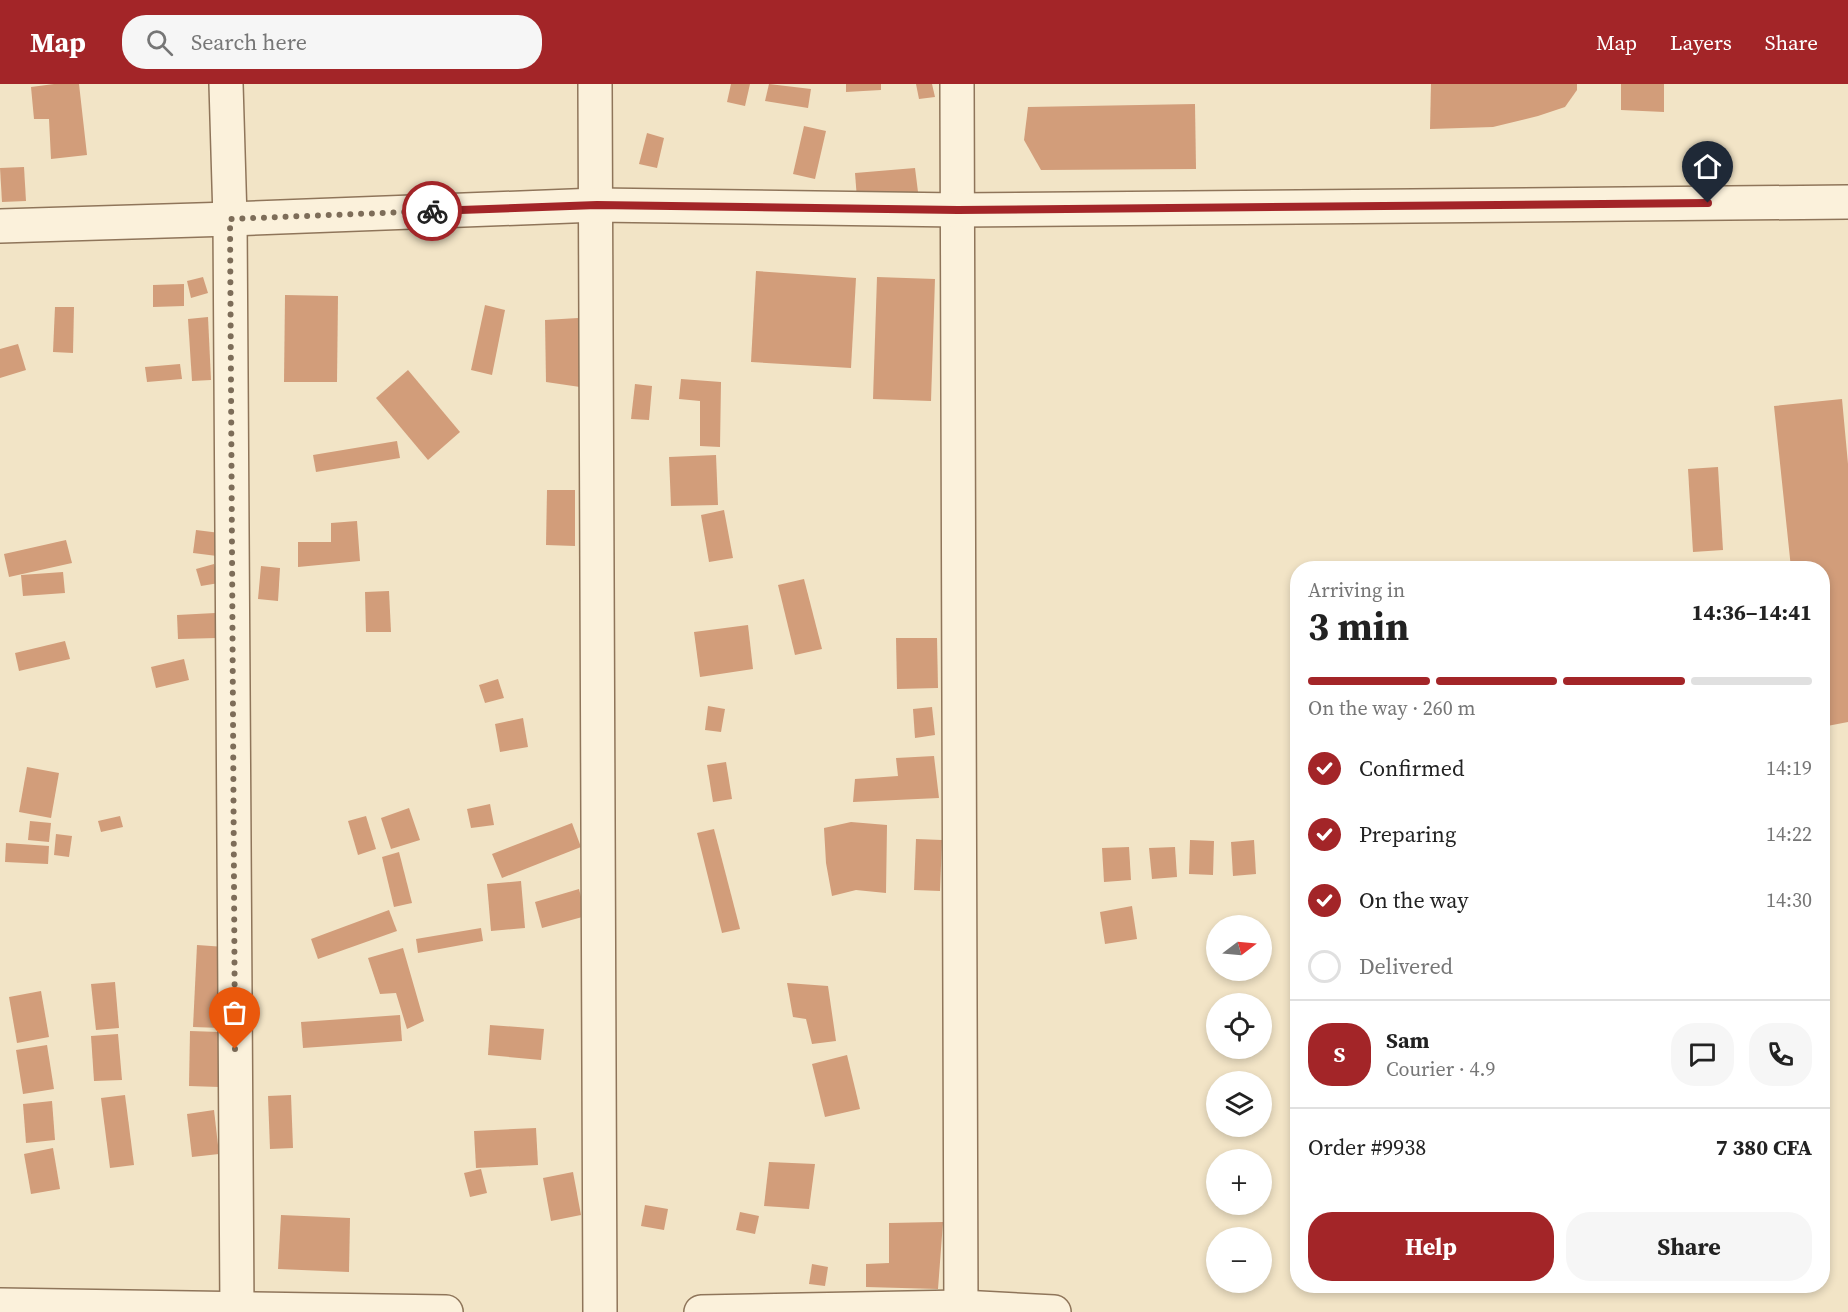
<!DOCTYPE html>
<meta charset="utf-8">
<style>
:root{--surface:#fff;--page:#f6f6f6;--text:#222;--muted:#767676;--line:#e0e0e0;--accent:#a32528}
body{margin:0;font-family:"Source Serif 4",serif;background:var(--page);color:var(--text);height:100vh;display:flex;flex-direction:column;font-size:22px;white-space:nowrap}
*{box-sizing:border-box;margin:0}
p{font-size:20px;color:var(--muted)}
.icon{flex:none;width:33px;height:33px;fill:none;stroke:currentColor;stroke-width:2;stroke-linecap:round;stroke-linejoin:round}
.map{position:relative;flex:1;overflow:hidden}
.side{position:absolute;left:1290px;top:477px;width:540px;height:732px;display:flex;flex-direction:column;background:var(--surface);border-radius:24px;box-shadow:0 3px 9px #0003}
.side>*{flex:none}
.needle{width:39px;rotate:74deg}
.buttons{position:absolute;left:1206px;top:831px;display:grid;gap:12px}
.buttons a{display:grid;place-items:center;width:66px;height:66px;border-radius:50%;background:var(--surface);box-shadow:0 3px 9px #0003;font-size:30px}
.pin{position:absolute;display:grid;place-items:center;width:51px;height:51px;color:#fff;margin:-62px -26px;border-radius:50% 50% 50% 0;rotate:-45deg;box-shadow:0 0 6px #0007}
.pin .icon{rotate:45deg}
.courier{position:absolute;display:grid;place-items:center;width:60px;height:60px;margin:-30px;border:4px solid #a32528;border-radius:50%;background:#fff;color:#222;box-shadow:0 2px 8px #0007}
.headline em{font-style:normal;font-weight:700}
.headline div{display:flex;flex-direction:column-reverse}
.headline{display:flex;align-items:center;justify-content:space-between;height:102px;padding:0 18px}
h1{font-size:39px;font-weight:700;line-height:45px}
.bar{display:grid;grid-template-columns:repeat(4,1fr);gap:9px 6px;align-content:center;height:72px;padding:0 18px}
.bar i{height:8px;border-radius:4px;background:var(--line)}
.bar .active{background:var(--accent)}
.bar p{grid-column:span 4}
.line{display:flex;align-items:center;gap:15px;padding:0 18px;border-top:2px solid var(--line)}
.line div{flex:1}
.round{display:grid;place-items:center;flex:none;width:63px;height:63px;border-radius:24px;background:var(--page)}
ol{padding:0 18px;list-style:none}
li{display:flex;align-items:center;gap:18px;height:66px}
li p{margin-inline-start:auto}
li .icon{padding:6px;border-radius:50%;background:var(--accent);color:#fff;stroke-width:4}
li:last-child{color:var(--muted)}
li i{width:33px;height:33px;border:3px solid var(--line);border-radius:50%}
.primary-button{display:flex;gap:12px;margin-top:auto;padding:12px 18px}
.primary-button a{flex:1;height:69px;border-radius:24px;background:var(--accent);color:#fff;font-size:24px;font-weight:700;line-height:69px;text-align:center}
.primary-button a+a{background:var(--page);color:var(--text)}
header{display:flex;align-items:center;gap:36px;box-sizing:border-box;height:84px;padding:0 30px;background:var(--accent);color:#fff}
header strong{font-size:28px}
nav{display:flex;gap:33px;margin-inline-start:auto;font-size:21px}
.search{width:420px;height:54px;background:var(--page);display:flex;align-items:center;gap:15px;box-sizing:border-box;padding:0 21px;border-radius:24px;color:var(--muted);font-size:22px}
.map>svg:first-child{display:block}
.building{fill:#d29d7a}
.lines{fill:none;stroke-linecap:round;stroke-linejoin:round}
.minor-casing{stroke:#8f755a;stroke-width:36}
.minor{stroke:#fbf1db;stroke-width:33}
.done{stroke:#7d6d59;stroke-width:6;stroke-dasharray:0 10.8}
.route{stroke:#a32528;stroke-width:8}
</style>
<header>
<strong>Map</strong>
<div class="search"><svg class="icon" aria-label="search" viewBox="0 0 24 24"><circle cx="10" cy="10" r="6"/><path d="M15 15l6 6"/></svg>Search here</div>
<nav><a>Map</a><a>Layers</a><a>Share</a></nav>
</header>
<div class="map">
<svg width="1848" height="1228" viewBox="0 0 1848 1228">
<rect width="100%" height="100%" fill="#f2e4c6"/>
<g class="building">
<path d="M54,0H79L87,71L51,75L49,35H34L31,3Z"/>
<path d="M731,0H750L745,22L727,18Z"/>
<path d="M769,0L811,5L808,24L765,17Z"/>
<path d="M846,0H881V6L846,8Z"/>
<path d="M916,0H932L935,13L919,15Z"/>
<path d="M1431,0H1577V6L1565,23L1538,32L1493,43L1430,45Z"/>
<path d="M1621,0H1664V28L1621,26Z"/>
<path d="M1195,20L1196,85L1041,86L1024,56L1028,23Z"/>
<path d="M804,42L826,47L815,95L793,90Z"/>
<path d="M647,49L664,54L657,84L639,80Z"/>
<path d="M24,83L26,117L2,118L0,84Z"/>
<path d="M915,84L918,108L857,115L855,89Z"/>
<path d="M756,187L856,194L851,284L751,278Z"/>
<path d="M203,193L208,209L191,214L187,197Z"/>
<path d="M877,193L935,195L931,317L873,315Z"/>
<path d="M184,200V222L153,223V201Z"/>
<path d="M285,211L338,212L337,298H284Z"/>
<path d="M485,221L505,226L492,291L471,286Z"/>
<path d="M55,223H74L73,269L53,268Z"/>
<path d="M208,233L211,296L192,297L188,235Z"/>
<path d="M578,234L580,303L546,298L545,236Z"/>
<path d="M18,260L26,286L0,294V265Z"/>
<path d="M180,280L182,295L147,298L145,283Z"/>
<path d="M408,286L460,348L428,376L376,314Z"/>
<path d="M681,295L721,298L720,363L700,362V317L679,315Z"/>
<path d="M635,300L652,302L649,336L631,335Z"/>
<path d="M1842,315L1848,380V638L1822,643V484H1791L1774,322Z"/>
<path d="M397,357L400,374L316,388L313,371Z"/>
<path d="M716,371L718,421L671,422L669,373Z"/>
<path d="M1718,383L1723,466L1693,468L1688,385Z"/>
<path d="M547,406H575V462L546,461Z"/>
<path d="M724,426L733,474L709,478L701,431Z"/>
<path d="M357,437L360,477L298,483V458H331V439Z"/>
<path d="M196,446L220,449L217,472L193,469Z"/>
<path d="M66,456L72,479L9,493L4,470Z"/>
<path d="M214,480L219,499L201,502L196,485Z"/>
<path d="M261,482L280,484L278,517L258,515Z"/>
<path d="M63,488L65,509L23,512L21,491Z"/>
<path d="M804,495L822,565L795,571L778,501Z"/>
<path d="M389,507L391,548H366L365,508Z"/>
<path d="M215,529L217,554L178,555L177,531Z"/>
<path d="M748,541L753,585L700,593L694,548Z"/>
<path d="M896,554H937L938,604L897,605Z"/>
<path d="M65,557L70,575L19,587L15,569Z"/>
<path d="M184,575L189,596L156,604L151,583Z"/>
<path d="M498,595L504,614L485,619L479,601Z"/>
<path d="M708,622L725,625L721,648L705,646Z"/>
<path d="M932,623L935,651L915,654L913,625Z"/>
<path d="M523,634L528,663L500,668L495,640Z"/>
<path d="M934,672L939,714L853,718L855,695L898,692L896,674Z"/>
<path d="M726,678L732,715L713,718L707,681Z"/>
<path d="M27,683L59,689L51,734L19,728Z"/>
<path d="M490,720L494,741L471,744L467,725Z"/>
<path d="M409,724L420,756L391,765L381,734Z"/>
<path d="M120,732L123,743L101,748L98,737Z"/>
<path d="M366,732L376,765L358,771L348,737Z"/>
<path d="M30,737L51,739L49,758L28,756Z"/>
<path d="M851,738L887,741L886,809L856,806L832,812L826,779L824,744Z"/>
<path d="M572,739L581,763L502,794L492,770Z"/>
<path d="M714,745L740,845L722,849L697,749Z"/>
<path d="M56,750L72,752L69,773L54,771Z"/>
<path d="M916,755L942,756L940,807L914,806Z"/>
<path d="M1190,756L1214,757L1213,791L1189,790Z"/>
<path d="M1254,756L1256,790L1233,792L1231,758Z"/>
<path d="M6,759L49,762L48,780L5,778Z"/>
<path d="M1129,763L1131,796L1104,798L1102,764Z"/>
<path d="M1175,763L1177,793L1152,795L1149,764Z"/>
<path d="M399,768L412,819L394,823L382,773Z"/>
<path d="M521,797L525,844L491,847L487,800Z"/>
<path d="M579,805L586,832L542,844L535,818Z"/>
<path d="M1132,822L1137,855L1105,860L1100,828Z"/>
<path d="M389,826L397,847L318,875L311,855Z"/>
<path d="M481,844L483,857L418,869L416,855Z"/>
<path d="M197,861L225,863L221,944L193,943Z"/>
<path d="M403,864L424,937L407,945L396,909L380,910L368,874Z"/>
<path d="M115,898L119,944L96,946L91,900Z"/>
<path d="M787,899L828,902L836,957L812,960L806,935L793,933Z"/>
<path d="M41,907L49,953L17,959L9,913Z"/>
<path d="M400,931L402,957L303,964L301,938Z"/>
<path d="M490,941L544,945L541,976L488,971Z"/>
<path d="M190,947L220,948L219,1003L189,1002Z"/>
<path d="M118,950L122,996L94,997L91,952Z"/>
<path d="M47,961L54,1005L23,1010L16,966Z"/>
<path d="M847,971L860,1025L825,1033L812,980Z"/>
<path d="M125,1011L134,1081L110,1084L101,1014Z"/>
<path d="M291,1011L293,1064L270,1065L268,1012Z"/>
<path d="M52,1017L55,1056L26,1059L23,1020Z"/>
<path d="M214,1026L219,1070L192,1073L187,1030Z"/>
<path d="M536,1044L538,1081L476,1084L474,1047Z"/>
<path d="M53,1064L60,1105L31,1110L24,1070Z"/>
<path d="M769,1078L815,1080L809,1125L764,1122Z"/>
<path d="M481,1085L487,1109L470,1113L464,1089Z"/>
<path d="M573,1088L581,1131L551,1137L543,1094Z"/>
<path d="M645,1121L668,1125L664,1146L641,1142Z"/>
<path d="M740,1128L759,1132L755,1150L736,1146Z"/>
<path d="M281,1131L350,1134L349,1188L278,1185Z"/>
<path d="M943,1138L938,1205L866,1203V1180L889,1179V1139Z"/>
<path d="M812,1180L828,1183L825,1202L809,1200Z"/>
</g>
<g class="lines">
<g class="minor-casing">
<g id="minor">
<path d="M226,0L230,135L237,1228"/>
<path d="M595,0L600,1228"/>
<path d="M957,0L961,1228"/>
<path d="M0,142L230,135L597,121L958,126L1848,118"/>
<path d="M0,1221L446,1228"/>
<path d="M701,1228L961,1223L1054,1228"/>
</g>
</g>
<use href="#minor" class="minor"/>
</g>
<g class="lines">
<path class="done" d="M235,965L230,135L432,127"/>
<path class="route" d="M432,127L597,121L958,126L1708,119"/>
</g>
</svg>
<div class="buttons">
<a><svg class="needle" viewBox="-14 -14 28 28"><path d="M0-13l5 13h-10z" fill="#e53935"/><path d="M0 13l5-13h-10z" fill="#767676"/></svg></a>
<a><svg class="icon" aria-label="locate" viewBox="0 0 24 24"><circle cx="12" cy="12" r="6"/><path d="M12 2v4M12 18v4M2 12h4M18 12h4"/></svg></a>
<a><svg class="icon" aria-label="layers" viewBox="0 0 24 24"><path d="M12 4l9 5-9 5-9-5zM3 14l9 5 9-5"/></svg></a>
<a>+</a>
<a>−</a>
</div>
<div class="pin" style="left:235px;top:965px;background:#ea580c"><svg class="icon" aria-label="bag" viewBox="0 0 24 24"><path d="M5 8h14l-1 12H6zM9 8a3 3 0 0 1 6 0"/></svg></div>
<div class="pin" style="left:1708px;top:119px;background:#1f2937"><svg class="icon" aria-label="home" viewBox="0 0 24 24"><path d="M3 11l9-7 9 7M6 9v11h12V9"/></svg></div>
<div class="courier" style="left:432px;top:127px"><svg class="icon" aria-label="bike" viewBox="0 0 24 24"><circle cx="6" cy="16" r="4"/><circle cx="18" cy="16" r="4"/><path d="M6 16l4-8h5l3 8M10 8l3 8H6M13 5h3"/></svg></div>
<section class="side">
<div class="headline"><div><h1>3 min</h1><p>Arriving in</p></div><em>14:36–14:41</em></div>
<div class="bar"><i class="active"></i><i class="active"></i><i class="active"></i><i></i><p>On the way · 260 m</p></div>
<ol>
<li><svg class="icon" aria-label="check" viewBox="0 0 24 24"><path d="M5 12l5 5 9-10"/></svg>Confirmed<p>14:19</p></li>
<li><svg class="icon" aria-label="check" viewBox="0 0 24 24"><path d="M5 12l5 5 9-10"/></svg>Preparing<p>14:22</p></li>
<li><svg class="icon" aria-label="check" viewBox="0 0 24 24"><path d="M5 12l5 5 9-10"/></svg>On the way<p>14:30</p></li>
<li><i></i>Delivered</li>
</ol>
<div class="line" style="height:108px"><b class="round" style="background:var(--accent);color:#fff">S</b><div><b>Sam</b><p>Courier · 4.9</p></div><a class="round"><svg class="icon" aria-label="chat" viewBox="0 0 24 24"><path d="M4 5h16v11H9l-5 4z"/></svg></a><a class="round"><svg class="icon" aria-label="phone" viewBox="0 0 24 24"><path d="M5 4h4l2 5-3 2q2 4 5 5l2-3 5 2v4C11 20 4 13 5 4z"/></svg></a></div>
<div class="line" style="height:78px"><div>Order #9938</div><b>7 380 CFA</b></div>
<div class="primary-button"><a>Help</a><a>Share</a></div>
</section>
</div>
